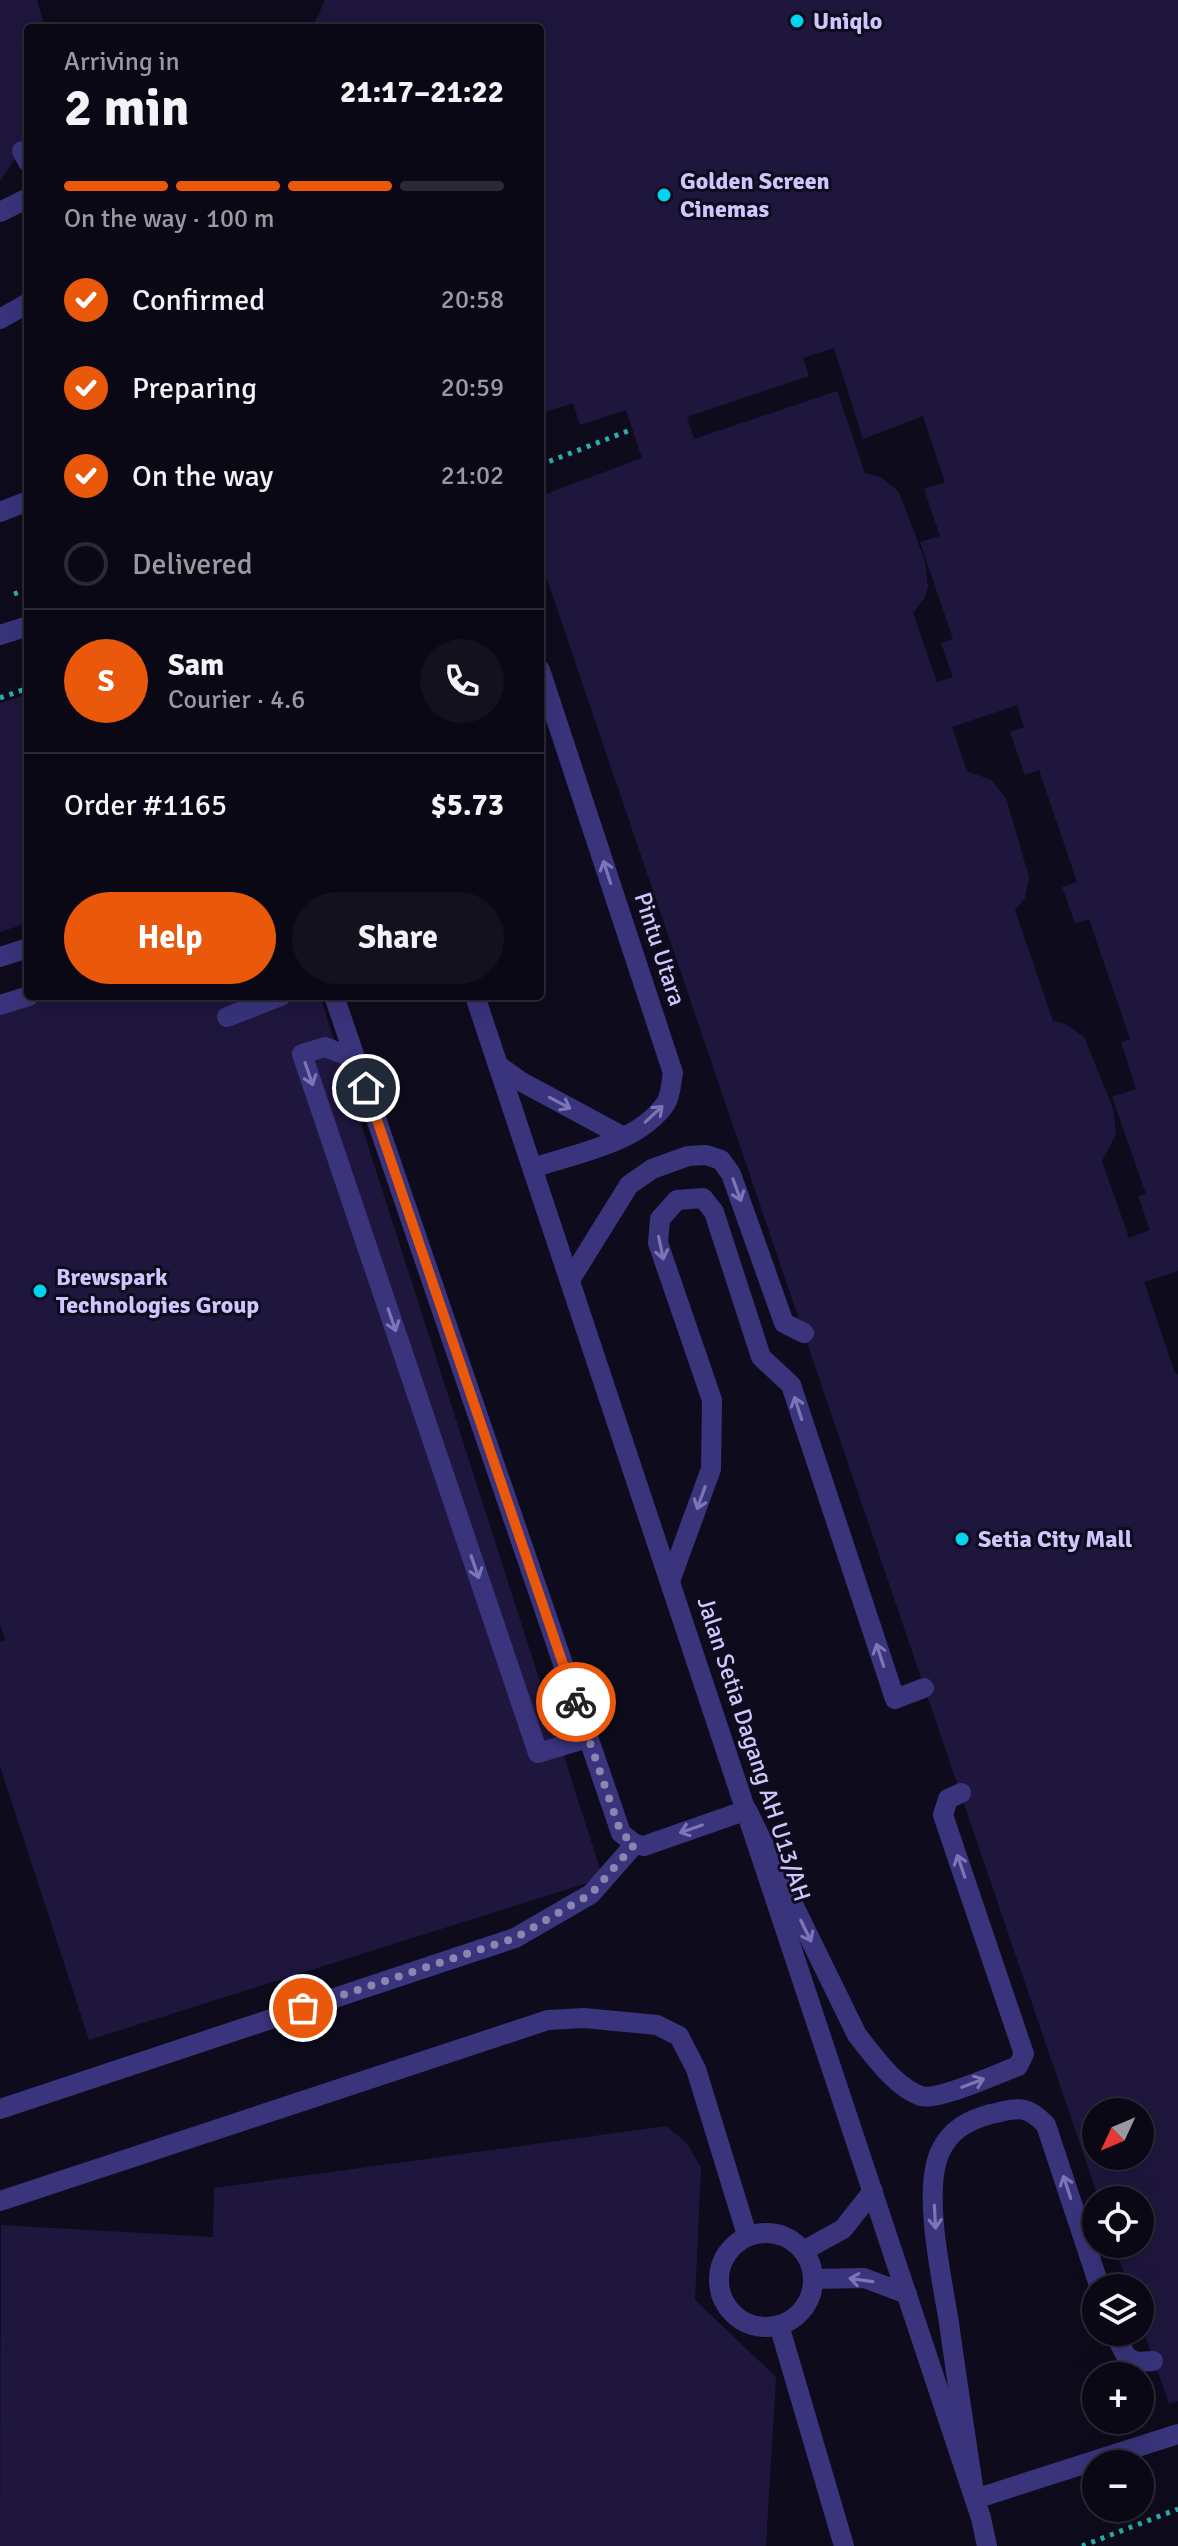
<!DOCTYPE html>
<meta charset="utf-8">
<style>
:root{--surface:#0a0815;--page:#13111e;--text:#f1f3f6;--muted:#999aa0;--line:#2a2934;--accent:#ea580c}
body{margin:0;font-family:Signika,sans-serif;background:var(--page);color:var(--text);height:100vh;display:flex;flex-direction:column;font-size:30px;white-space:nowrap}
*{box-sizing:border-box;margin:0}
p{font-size:26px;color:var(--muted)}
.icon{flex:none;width:44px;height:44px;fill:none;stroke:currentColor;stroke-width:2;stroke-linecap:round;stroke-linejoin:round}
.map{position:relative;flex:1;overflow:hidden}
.panel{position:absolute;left:24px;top:24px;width:520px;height:976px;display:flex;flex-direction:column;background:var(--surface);border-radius:8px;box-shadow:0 8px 32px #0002,0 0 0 2px var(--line)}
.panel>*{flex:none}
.needle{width:52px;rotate:226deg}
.controls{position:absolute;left:1082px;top:2098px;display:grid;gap:16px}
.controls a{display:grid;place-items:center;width:72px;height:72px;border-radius:50%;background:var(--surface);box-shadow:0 8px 32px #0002,0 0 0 2px var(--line);font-size:40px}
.pin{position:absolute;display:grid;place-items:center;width:68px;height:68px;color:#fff;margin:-34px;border:4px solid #fff;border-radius:50%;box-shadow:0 2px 8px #0007}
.courier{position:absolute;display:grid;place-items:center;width:80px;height:80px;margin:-40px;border:6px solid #ea580c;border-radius:50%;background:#fff;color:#222;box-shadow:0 2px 10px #0007}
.summary em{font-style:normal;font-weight:800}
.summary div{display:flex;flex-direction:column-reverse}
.summary{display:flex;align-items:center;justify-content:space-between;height:136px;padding:0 40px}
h1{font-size:52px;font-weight:800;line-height:60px}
.bar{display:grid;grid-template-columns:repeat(4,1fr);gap:12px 8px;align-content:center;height:96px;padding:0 40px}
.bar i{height:10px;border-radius:6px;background:var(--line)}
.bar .active{background:var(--accent)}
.bar p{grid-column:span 4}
.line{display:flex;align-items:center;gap:20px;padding:0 40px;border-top:2px solid var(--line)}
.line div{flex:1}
.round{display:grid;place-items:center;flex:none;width:84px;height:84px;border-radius:42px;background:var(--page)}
ol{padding:0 40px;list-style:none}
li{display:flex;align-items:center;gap:24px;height:88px}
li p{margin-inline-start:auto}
li .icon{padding:8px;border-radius:50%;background:var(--accent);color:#fff;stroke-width:4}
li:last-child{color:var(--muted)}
li i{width:44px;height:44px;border:4px solid var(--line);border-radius:50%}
.primary-button{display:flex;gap:16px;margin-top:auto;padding:16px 40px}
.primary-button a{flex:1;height:92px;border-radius:48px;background:var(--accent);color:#fff;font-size:32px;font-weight:800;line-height:92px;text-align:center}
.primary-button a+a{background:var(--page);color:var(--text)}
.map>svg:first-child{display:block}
.building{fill:#1f163d;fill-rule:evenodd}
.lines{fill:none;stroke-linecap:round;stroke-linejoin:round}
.path{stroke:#2aafaa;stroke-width:5;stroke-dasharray:4 6;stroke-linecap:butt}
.lane{stroke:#39347c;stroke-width:20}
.street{stroke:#39347c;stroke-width:20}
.oneway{stroke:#7c76b7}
.done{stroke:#8b85b0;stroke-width:8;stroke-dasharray:0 14.4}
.route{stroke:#ea580c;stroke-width:10}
.poi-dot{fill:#00d4f1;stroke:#0e0b1c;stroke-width:3}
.labels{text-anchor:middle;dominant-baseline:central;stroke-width:6;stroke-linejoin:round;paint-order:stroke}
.poi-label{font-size:24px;font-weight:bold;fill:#cec6ff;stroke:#0e0b1c;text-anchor:start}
.street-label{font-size:24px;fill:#cec6ff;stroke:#0e0b1c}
</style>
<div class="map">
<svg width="1178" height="2546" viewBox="0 0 1178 2546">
<rect width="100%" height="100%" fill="#0e0b1c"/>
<g class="building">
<path d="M0,0H37L45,28H28V140L0,181Z"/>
<path d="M325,0H1178V1271L1144,1282L1175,1373L1178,1374V2401L1169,2404L1140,2321V2288H1129L1114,2244H1140V2200H1099L540,559V496L642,458L626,410L580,425L573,403L540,414V28H312ZM834,348L863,439L923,416L945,482L924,489L940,536L920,542L953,639L941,643L953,677L937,682L913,613L925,597L928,587L925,561L899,492L882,478L865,473L837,391L694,439L687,417L809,376L803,358ZM1017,705L1024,727L1010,732L1025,775L1039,770L1077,882L1062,887L1075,923L1089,919L1130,1039L1121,1042L1136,1089L1112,1097L1146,1194L1138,1196L1150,1230L1129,1238L1102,1161L1116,1134L1113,1108L1084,1037L1066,1024L1053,1021L1015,910L1025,898L1029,877L1006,798L991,780L967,771L952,727ZM1096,2112H1140V2156H1096Z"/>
<path d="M28,694V923L0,932V703Z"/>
<path d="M60,996H320L603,1878L89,2040L0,1766V1642L5,1640L0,1624V1015Z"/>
<path d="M666,2126L687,2143L701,2168L695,2300L776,2377L766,2546H0L1,2225L213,2237L214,2188Z"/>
</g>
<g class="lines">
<g class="path">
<path d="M540,465L633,429"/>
<path d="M14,594L28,589"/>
<path d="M0,698L28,688"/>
<path d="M1082,2546L1178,2509"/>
</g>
<g class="lane">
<path d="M22,151L28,162"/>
<path d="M0,212L28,198"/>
<path d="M0,319L28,303"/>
<path d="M0,635L28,626"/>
<path d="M0,957L28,948"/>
<path d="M334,996L621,1833L635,1844L644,1846L747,1810L857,2035C874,2056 895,2087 921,2096C938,2101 999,2073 1018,2066L1024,2054L943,1815L948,1799L961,1793"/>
<path d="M0,1005L29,996"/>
<path d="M227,1017L281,996"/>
<path d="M356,1059L325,1047L302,1054L538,1753L588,1738"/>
<path d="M498,1065L520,1081L624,1137"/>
<path d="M533,1168C576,1153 638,1144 666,1103C671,1095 671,1082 673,1073L540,670"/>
<path d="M570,1280L629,1185L652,1169L688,1156L706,1155L721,1160L731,1174L784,1323L804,1333"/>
<path d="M670,1581L711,1469L712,1400L658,1243L660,1219L677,1200L703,1198L714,1212L761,1357L791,1385L895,1699L924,1688"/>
<path d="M0,2109L515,1938L591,1894L635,1844"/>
<path d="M0,2201L548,2020L584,2018L657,2025L679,2036L696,2069L747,2235"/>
<circle cx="766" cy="2280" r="47"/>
<path d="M803,2251L843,2229L873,2191"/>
<path d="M813,2279L864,2278L907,2294"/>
<path d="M1100,2288L1046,2125C1026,2104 1018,2108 991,2114C968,2120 950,2130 940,2152C922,2192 942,2279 949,2323C957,2381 966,2440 975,2499L1178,2434"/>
<path d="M779,2325L844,2546"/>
<path d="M1114,2332L1126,2356L1136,2362L1153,2361"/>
</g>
<g class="street">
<path d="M0,512L28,501"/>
<path d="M475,996L981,2518L987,2546"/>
</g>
</g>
<defs><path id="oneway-shaft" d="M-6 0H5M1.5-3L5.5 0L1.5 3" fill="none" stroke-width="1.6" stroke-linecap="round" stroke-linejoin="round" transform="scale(2)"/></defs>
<g class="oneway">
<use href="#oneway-shaft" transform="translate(607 872) rotate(-108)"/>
<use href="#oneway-shaft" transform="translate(309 1074) rotate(71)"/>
<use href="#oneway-shaft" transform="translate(560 1103) rotate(28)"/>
<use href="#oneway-shaft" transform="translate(654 1114) rotate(-43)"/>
<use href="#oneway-shaft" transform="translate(737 1190) rotate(70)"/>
<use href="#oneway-shaft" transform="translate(661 1248) rotate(78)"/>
<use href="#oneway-shaft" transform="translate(392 1320) rotate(71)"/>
<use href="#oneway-shaft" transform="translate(798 1408) rotate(-108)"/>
<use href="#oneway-shaft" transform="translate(701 1498) rotate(110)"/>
<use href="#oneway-shaft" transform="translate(475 1567) rotate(71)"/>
<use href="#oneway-shaft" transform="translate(880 1655) rotate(-108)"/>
<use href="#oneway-shaft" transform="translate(691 1829) rotate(161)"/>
<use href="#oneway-shaft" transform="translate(961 1866) rotate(-109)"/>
<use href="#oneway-shaft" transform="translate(806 1931) rotate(64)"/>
<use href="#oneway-shaft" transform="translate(973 2083) rotate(-21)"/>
<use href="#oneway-shaft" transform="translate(1067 2187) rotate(-108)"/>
<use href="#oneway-shaft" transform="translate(935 2217) rotate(87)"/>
<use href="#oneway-shaft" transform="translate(861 2280) rotate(-172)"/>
</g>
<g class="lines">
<path class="done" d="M303,2008L515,1938L591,1894L635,1844L621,1833L576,1702"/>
<path class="route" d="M366,1088L576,1702"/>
</g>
<g class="poi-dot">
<circle cx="797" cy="21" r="8"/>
<circle cx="664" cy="195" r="8"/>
<circle cx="40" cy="1291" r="8"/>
<circle cx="962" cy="1539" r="8"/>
</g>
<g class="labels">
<g class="poi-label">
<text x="813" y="21">Uniqlo</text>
<text x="680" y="181">Golden Screen<tspan x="680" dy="28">Cinemas</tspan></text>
<text x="56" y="1277">Brewspark<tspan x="56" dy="28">Technologies Group</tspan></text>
<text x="978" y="1539">Setia City Mall</text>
</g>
<g class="street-label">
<text transform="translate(660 949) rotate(72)">Pintu Utara</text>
<text transform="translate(754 1749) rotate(72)">Jalan Setia Dagang AH U13/AH</text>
</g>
</g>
</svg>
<div class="controls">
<a><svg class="needle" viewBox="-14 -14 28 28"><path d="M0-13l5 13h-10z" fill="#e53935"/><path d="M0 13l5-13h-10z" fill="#999aa0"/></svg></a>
<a><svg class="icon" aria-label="locate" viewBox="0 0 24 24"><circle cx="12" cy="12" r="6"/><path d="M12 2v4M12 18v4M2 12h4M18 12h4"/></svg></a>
<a><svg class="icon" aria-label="layers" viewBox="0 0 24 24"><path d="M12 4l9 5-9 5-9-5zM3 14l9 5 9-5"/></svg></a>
<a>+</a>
<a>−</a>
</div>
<div class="pin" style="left:303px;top:2008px;background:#ea580c"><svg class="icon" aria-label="bag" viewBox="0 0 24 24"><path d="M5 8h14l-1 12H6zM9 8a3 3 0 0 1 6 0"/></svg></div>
<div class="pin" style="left:366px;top:1088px;background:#1f2937"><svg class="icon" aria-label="home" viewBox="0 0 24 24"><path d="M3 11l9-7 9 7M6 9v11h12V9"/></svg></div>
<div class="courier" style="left:576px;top:1702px"><svg class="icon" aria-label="bike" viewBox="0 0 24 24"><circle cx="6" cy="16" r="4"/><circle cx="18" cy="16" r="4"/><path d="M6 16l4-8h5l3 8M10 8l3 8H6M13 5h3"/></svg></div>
<section class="panel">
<div class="summary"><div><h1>2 min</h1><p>Arriving in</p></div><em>21:17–21:22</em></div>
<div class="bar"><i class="active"></i><i class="active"></i><i class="active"></i><i></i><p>On the way · 100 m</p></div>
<ol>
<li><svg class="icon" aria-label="check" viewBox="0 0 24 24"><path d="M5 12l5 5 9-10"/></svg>Confirmed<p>20:58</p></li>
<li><svg class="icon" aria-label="check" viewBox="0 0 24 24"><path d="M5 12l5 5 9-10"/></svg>Preparing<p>20:59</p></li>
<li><svg class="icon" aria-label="check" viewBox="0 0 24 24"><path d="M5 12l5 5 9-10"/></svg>On the way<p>21:02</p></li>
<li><i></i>Delivered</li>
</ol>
<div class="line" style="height:144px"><b class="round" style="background:var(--accent);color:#fff">S</b><div><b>Sam</b><p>Courier · 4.6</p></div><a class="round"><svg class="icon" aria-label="phone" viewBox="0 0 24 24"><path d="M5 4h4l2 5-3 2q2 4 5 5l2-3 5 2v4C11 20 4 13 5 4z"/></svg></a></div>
<div class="line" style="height:104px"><div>Order #1165</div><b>$5.73</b></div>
<div class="primary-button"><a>Help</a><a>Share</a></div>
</section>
</div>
